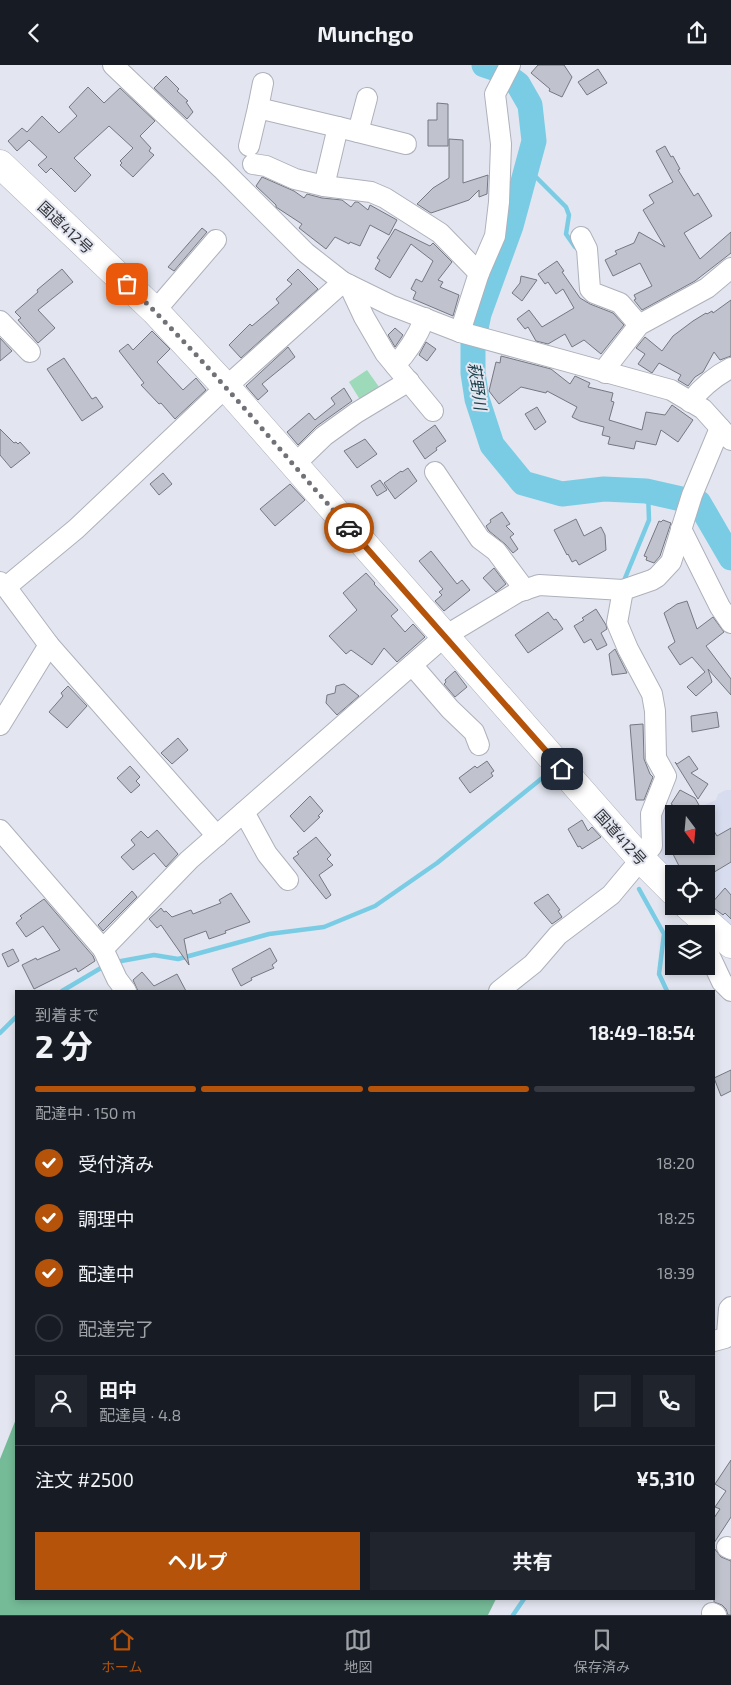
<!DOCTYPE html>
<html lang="ja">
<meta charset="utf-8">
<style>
:root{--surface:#171b24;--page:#20242c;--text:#f1f3f6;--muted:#9ea1a6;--line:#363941;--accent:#b45309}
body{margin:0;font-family:"Exo 2","Noto Sans JP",sans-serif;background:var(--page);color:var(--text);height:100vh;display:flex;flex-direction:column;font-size:19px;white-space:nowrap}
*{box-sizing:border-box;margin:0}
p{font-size:16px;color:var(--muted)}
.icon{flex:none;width:28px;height:28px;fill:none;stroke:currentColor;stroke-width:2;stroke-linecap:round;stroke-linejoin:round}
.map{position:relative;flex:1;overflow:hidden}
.drawer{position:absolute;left:15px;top:925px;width:700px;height:610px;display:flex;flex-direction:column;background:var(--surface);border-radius:0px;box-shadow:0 2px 8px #0003}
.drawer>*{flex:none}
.needle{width:32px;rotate:164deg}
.buttons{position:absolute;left:665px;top:740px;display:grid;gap:10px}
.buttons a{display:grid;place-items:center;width:50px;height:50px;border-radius:0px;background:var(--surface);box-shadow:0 2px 8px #0003;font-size:25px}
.pin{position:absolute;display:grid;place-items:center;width:42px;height:42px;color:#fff;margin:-21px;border-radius:10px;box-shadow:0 2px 8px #0006}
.courier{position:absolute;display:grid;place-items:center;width:50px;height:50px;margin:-25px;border:4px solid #b45309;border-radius:50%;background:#fff;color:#222;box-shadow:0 1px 6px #0007}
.head em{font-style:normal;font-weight:700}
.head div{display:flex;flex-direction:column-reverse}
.head{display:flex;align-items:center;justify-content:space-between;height:85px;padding:0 20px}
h1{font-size:32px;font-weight:700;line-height:38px}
.bar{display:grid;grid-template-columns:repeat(4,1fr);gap:8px 5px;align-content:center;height:60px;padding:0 20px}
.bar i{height:6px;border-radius:4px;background:var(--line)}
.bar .on{background:var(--accent)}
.bar p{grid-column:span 4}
.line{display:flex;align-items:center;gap:12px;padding:0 20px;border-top:1px solid var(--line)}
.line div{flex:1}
.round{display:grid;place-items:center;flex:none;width:52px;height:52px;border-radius:0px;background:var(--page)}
ol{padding:0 20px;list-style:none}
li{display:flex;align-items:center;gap:15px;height:55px}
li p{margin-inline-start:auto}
li .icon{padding:5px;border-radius:50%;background:var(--accent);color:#fff;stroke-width:4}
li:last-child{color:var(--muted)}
li i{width:28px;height:28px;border:2px solid var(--line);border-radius:50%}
.button{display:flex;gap:10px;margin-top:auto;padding:10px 20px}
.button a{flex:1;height:58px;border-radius:0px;background:var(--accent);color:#fff;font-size:20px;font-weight:700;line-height:58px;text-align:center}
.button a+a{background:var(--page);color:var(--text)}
header{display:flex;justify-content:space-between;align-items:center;height:65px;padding:0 20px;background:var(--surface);font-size:22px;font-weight:700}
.tabs{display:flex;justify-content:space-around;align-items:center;height:70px;border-top:1px solid var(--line);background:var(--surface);font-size:14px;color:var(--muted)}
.tabs a{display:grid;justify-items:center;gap:2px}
.tabs .on{color:var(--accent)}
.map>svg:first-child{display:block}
.built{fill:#d7dcee;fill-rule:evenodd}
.green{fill:#9cdaba}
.forest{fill:#75bb98}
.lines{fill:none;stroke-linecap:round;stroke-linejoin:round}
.stream{stroke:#7acce4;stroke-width:4.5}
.river{stroke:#7acce4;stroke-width:25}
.building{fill:#c0c3cd;stroke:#757881}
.minor-casing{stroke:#aeb1bb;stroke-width:22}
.highway-casing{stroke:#aeb1bb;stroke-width:29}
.minor{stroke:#fff;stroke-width:20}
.highway{stroke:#fff;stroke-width:28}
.done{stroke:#707278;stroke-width:5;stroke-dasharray:0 9}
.route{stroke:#b45309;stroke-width:6}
.labels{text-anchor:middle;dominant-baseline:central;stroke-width:4;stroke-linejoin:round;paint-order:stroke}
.street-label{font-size:15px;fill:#323337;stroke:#e3e6f0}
.water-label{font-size:16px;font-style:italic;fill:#1a414b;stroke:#e3e6f0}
</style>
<header><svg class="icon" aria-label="back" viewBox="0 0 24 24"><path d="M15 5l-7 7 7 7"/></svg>Munchgo<svg class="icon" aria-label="share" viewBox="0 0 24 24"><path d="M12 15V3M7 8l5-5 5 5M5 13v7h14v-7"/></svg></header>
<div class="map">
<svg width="731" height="1550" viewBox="0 0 731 1550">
<rect width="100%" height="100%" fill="#e3e6f0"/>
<path class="built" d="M726,725H731V864L706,841V809H674L653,788L655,758L664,742L695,744L716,735L718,729ZM674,749H706V781H674Z"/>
<path class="green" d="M367,305L384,329L364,341L349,317Z"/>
<path class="forest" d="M16,1354V1534H496L488,1550H0V1394Z"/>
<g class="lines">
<g class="stream">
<path d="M528,104L566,142L569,150L566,169L575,182"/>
<path d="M623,518L649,455L648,426"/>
<path d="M639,824L664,869L659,909L667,926"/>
<path d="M116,897L154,890L178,894L269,869L324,862L375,841L437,798L546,710"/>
<path d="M62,926L106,900"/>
<path d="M0,968L16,952"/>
<path d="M513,1550L524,1534"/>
</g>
<path class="river" d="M484,0L499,5L518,19L530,40L534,76L511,161L479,249L473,278V308L477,334L492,380L523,418L562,429L604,424L646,426L699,438L731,493"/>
</g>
<g class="building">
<path d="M538,0H564L572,12L562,32L549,26L550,24L531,8Z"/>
<path d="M598,4L607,18L587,30L578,17Z"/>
<path d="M166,11L179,24L177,26L188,36L186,37L193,47L187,54L154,23Z"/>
<path d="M88,22L104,38L120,23L155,56L140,71L151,83L149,86L154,90L133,112L120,100L122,98L120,96L133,83L109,61L74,93L91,110L75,127L51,103L46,108L38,100L47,92L29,75L17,86L8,76L22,63L27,67L42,51L59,68L77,51L69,42Z"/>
<path d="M437,38L448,39V81H428V55H437Z"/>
<path d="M449,74L463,75V118L488,110L487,129L479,132V125L469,135L431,148L417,139L433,123L449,113Z"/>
<path d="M665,81L671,92L673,91L680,104L678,105L694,131L698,128L712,151L684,168L700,194L731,167V188L695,216L642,245L634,235L636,234L634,230L652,221L640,198L613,211L605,195L617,189L615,186L634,178L639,167L665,182L643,145L654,138L649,130L673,117L656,86Z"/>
<path d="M262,112L294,126L304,133L307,129L322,133L342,135L351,142L355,137H358L368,145L370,140L397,155L389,170L370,160L360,181L350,177L349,179L335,172L326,184L299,163L302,159L276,142V140L256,121Z"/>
<path d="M202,163L207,167L174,206L168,202Z"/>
<path d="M395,164L430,181L433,178L452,197L438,215L443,217L440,222L459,230L453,251L413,234L416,227L411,224L416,214L422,217L433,196L411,179L390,213L375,204L380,195L377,193Z"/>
<path d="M557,196L564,206L562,207L580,233L590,239L613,248L624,260L601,289L584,275L572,282L565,269L548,279L536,276L528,262L525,264L517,254L529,245L542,262L574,243L563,224L556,229L548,217L545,219L538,209Z"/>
<path d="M62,204L73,217L38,245L55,263L38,278L18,255L21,253L15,247L38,227L37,225Z"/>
<path d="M298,204L318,224L241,293L229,280L250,259L252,261L279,238L276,234L292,219L287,215Z"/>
<path d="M521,211L537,215L522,236L512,228L520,218Z"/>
<path d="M731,235V291L720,295L714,287L703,307L695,312L688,321L678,315L681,310L659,298L652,308L638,299L645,289L636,283L645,272L662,286L673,271L693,256L706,248L707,249L712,246L713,248Z"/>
<path d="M395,263L403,270L395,282L388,270Z"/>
<path d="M152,266L170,284L157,297L183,325L196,313L206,325L175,354L161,338L159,339L141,320L144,318L119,286L128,279L133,285Z"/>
<path d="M0,273L12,286L0,296Z"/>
<path d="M426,277L436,284L427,296L419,290Z"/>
<path d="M288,282L295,292L262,319L268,326L258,335L246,321Z"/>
<path d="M501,291L551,304L570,319L575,311L590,318L588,322L613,328L611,336L614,337L609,355L642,365L646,347L665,350L672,340L693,355L678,377L661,365L656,380L636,376L634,384L608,379L610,372L602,370L604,362L580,356L572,352L577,342L547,326L546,328L521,322L499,339L489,326L496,297L500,298Z"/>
<path d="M64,293L92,334L96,332L103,342L82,356L47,304Z"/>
<path d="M344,323L352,336L317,361L298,380L287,367L309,348L315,355L335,339L331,333Z"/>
<path d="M537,342L546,357L535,365L525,349Z"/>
<path d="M435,360L446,376L436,383L437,385L425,394L413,376Z"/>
<path d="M0,364L14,378L16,377L18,379L20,377L30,388L11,403L0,390Z"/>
<path d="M365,374L377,389L357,403L344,386Z"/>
<path d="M408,403L417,416L395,434L384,418L401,406L402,407Z"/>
<path d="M163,408L172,419L159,430L150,419Z"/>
<path d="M380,415L387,425L377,431L371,421Z"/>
<path d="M290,419L305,435L275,461L260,444Z"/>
<path d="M502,447L510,459L506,461L514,469L510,472L518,484L513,488L505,479L489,466L486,461L491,457L490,455Z"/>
<path d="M576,454L584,471L601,462L605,470L606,485L579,500L576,495L572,497L568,489L567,490L554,465Z"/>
<path d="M663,455L671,458L660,491L654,498L646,495L647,492L644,491L659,456L661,457Z"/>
<path d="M431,486L457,519L462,515L470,525L444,546L435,536L442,530L439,527L443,524L419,496Z"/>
<path d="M494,503L506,519L496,527L483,513Z"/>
<path d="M366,508L375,518L374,519L398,545L391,551L405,567L413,559L425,572L397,597L384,583L372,600L351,585L346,589L329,571L357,545L343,528Z"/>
<path d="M687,536L697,564L713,552L724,567L706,581L731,614V630L708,604L712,617L696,631L687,622L705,607L692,592L680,600L668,582L675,577L664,548L677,539Z"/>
<path d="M596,544L606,560L607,564L601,568L607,580L597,585L591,574L584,578L574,561L584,555L582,553Z"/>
<path d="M548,547L554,555L556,554L563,564L528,588L515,570Z"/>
<path d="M615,584L627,608L612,610L609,589Z"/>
<path d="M455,606L467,622L455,632L444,619L446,617L445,615Z"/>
<path d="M344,619L359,631L337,650L326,638L327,630L335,628L336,621Z"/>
<path d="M68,621L87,641L67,663L49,647L63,631L61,628Z"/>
<path d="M717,647L719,662L692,667L691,651Z"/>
<path d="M643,659L644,694L650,709L653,712L644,735H636L630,660Z"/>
<path d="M178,673L188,685L172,699L161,688Z"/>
<path d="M689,691L698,704L691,708L708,719L698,734L675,697L677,699Z"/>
<path d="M487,696L494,706L491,708L493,711L470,728L459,713L475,701L477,703Z"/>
<path d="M130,701L140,712L136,716L140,720L131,728L117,713Z"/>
<path d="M680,725L695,733L704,749H686L671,739Z"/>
<path d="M310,731L323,746L318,751L320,752L304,767L290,751Z"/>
<path d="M706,753L717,771L731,763V797L711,809H683L669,781H706Z"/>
<path d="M582,755L588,766L592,762L601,772L582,784L580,781L578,782L568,764Z"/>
<path d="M157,765L178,789L166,802L154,788L133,805L121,792L135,780L131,775L141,766L148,773Z"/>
<path d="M316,772L331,790L327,794L333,800L319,810L331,830L326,834L293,793L299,789L297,787Z"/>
<path d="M725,823L731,830V854L725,848L723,850L710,840Z"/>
<path d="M132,826L137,832L103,866L98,860Z"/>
<path d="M231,828L250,857L225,866L226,868L209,874L206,866L184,874L189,900L161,860L157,863L149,854L161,843L164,847L166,846L172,852L191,845L193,849L221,838L219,835Z"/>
<path d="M548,829L560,845L558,846L562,852L552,859L534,838Z"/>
<path d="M44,834L93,891L95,896L78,907L76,903L34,924L22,900L36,893L37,895L60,885L43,861L26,872L16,858L22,853L20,851Z"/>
<path d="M270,883L277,896L272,900L274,903L251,913L252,915L241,921L232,904Z"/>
<path d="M13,884L19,896L8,902L2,889Z"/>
<path d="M142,907L154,921L177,909L186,926H138L133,915Z"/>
<path d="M731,1005V1026L721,1031L714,1013Z"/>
<path d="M731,1395V1452L714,1478V1453L720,1444L715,1442L726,1426L715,1419Z"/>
<path d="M714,1483L721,1492L731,1496V1550H728L726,1544L722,1540L714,1537Z"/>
</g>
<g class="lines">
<g class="minor-casing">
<g id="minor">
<path d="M113,0L222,104L306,188L343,217L390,240L460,267L671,325L703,344L731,375"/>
<path d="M258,43L263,18"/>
<path d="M338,62L406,79"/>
<path d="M358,67L367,33"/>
<path d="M249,81L258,43L338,62L324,121"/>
<path d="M253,99L266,101L295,114L324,121L371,127L385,133L440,168L479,208"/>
<path d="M581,172L587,184L590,224L594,228L620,238L639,260"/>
<path d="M349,220L364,252L385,288L433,346"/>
<path d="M155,246L216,175"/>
<path d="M0,256L30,287"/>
<path d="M460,267L479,208L495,171L499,137L501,79L495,29L510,0"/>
<path d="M395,300C409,286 417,272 425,253"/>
<path d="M605,308L608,300L639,260L707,223L731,203"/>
<path d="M690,337C702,322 715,311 731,303"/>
<path d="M294,400L324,371L356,348L409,316"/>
<path d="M435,407L480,474L496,486L525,525"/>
<path d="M681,464L720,542L731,558"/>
<path d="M0,517L6,522L49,580L217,771"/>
<path d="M6,522L76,464L226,322L343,217"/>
<path d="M412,600L450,644L474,667L479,680"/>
<path d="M0,660L49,580"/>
<path d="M244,747L267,789L288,815"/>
<path d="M0,765L103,884L189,795L445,571L518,527L539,520L623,525L652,515L657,512L671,497L692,430L720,363"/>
<path d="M706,883L722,917L731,926"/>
<path d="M103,884L117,914L126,926"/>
<path d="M499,926L533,899L558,870L611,830L652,781L651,749L666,711L656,693L655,646L652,629L628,584L617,558L623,525"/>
<path d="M714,1276L725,1273L727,1269L729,1244L731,1242"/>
<path d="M727,1482L731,1484"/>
<path d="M712,1548L716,1550"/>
</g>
</g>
<g class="highway-casing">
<g id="highway">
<path d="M0,99L155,246L226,322L640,793L674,827"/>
<path d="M688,841L731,879"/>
</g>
</g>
<use href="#minor" class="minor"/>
<use href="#highway" class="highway"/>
</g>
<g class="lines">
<path class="done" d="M127,219C206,295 276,381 349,463"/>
<path class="route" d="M349,463L562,704"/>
</g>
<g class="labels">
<g class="street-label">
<text transform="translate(66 162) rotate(43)">国道412号</text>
<text transform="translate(621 772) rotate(48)">国道412号</text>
</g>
<g class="water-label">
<text transform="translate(478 321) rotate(82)">萩野川</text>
</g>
</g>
</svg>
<div class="buttons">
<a><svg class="needle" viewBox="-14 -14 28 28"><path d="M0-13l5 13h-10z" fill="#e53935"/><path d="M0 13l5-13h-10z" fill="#9ea1a6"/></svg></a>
<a><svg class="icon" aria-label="locate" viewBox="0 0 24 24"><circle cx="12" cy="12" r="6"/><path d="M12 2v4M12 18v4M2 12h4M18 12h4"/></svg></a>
<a><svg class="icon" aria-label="layers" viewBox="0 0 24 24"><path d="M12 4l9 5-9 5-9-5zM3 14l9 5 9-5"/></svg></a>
</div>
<div class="pin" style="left:127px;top:219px;background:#ea580c"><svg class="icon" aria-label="bag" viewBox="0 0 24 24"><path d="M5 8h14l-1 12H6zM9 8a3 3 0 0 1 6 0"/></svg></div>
<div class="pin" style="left:562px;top:704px;background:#1f2937"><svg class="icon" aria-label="home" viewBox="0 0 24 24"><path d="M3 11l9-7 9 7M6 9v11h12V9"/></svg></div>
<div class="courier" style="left:349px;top:463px"><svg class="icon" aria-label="car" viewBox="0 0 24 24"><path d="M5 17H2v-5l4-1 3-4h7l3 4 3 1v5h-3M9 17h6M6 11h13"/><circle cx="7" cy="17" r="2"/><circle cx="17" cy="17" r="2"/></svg></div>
<section class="drawer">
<div class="head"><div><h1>2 分</h1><p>到着まで</p></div><em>18:49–18:54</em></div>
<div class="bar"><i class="on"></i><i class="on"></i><i class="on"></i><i></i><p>配達中 · 150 m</p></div>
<ol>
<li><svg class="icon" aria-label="check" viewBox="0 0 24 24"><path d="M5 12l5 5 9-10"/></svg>受付済み<p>18:20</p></li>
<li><svg class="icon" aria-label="check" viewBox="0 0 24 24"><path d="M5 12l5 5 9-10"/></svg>調理中<p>18:25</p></li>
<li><svg class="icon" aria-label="check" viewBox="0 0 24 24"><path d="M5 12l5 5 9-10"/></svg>配達中<p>18:39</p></li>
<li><i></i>配達完了</li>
</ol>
<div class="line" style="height:90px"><a class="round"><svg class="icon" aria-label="person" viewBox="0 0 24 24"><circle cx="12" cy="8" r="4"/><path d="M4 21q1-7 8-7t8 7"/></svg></a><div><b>田中</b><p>配達員 · 4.8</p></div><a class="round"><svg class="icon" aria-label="chat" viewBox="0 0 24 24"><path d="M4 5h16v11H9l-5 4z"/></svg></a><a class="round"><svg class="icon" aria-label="phone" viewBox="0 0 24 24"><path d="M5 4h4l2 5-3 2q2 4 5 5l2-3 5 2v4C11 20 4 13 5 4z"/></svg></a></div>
<div class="line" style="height:65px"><div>注文 #2500</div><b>¥5,310</b></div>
<div class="button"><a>ヘルプ</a><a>共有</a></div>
</section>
</div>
<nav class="tabs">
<a class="on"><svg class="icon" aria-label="home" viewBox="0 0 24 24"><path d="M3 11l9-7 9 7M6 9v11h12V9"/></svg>ホーム</a>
<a><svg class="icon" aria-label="map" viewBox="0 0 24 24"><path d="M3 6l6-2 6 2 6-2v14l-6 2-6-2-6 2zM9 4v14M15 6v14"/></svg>地図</a>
<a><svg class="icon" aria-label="saved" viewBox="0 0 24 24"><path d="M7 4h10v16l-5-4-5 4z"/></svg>保存済み</a>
</nav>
